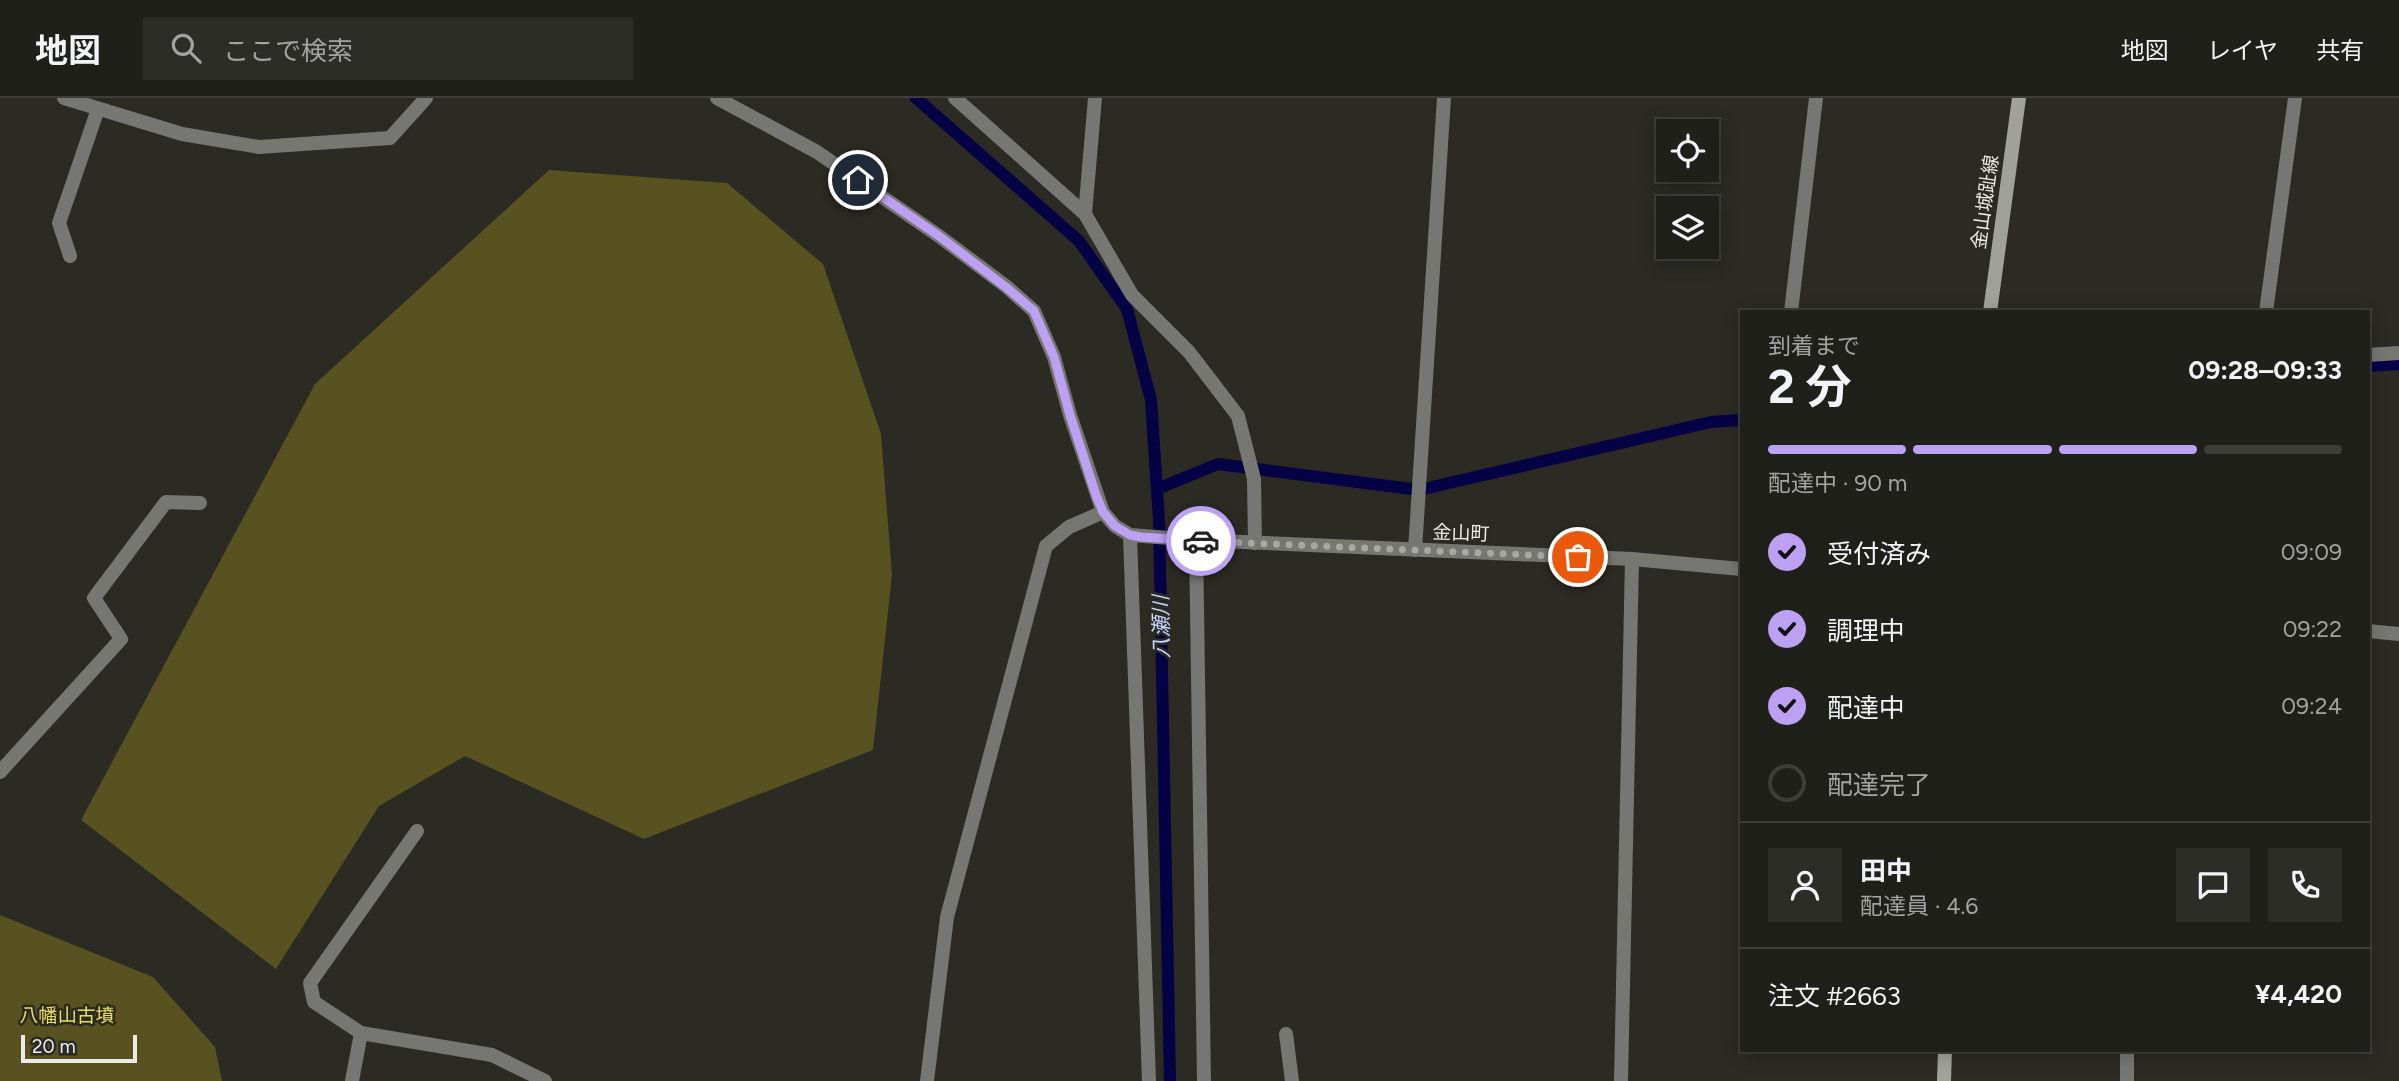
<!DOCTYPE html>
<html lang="ja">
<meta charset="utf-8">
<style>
:root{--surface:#20201a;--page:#2d2d27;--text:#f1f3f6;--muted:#a2a3a2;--line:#3d3e39;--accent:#bca0f2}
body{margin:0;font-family:Figtree,"Noto Sans JP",sans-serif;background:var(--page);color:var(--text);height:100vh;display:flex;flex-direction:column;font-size:26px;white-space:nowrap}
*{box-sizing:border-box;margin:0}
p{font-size:23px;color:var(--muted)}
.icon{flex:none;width:38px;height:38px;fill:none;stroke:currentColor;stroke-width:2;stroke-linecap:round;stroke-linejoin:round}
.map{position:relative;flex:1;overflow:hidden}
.panel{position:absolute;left:1740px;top:212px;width:630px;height:742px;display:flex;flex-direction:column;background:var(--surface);border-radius:0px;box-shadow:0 4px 18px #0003,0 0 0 2px var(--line)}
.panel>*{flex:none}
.fabs{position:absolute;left:1656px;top:21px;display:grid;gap:14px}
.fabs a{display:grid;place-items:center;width:63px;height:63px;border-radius:0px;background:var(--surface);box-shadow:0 4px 18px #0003,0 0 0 2px var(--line);font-size:35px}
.scale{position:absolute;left:21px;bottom:18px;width:116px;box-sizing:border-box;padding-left:7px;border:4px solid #ecece7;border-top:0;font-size:19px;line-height:24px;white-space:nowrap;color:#ecece7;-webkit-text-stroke:5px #2b2a23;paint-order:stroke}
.pin{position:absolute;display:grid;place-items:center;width:60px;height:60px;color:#fff;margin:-30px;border:4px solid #fff;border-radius:50%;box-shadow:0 2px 7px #0007}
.courier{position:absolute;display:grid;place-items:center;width:70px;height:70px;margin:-35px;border:5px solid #bca0f2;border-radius:50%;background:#fff;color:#222;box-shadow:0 2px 9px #0007}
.overview em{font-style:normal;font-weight:700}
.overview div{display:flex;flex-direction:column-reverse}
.overview{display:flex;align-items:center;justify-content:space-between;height:119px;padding:0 28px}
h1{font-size:46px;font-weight:700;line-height:52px}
.bar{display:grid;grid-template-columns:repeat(4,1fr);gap:10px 7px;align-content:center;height:84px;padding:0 28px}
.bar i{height:9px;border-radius:5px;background:var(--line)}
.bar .current{background:var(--accent)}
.bar p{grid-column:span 4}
.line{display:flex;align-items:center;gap:18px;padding:0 28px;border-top:2px solid var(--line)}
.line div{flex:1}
.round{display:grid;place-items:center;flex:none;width:74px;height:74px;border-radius:0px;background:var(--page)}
ol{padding:0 28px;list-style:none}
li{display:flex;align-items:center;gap:21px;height:77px}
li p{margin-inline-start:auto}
li .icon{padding:7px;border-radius:50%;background:var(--accent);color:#111;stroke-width:4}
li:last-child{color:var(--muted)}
li i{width:38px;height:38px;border:4px solid var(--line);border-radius:50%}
header{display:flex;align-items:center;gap:42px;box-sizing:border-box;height:98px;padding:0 35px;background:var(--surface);border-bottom:2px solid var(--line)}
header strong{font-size:33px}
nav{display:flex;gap:38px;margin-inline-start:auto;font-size:24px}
.search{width:490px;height:63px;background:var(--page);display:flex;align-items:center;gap:18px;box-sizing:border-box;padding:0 24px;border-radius:0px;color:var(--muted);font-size:26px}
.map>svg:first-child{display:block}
.forest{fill:#57521f}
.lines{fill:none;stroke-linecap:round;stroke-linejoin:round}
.stream{stroke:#050145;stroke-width:12}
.service{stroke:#767672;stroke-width:14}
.minor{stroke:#767672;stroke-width:14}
.secondary{stroke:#a1a19b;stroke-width:14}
.done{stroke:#a8a8a2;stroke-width:7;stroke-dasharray:0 12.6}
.route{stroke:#bca0f2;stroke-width:9}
.labels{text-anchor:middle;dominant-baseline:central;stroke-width:5;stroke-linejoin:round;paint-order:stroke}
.street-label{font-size:19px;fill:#ecece7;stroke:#2b2a23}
.park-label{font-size:19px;fill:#ebde5d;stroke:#2b2a23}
.water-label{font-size:21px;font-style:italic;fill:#c4d3fc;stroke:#2b2a23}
</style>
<header>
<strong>地図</strong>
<div class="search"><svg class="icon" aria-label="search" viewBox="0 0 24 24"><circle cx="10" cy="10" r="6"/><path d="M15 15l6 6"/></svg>ここで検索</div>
<nav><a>地図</a><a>レイヤ</a><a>共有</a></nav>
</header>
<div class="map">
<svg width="2399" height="983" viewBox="0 0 2399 983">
<rect width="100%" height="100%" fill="#2b2a23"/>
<g class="forest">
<path d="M549,72L727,85L823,166L881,336L892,477L873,652L644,741L465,658L379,708L276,871L81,722L315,286Z"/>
<path d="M0,817L153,879L215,949L222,983H0Z"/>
</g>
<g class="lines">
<g class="stream">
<path d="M916,0L1079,143L1127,211L1151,302L1159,422L1170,983"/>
<path d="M2368,268L2399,266"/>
<path d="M1157,391L1218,366L1419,392L1711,324L1741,322"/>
</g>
<g class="service">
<path d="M64,0L182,36L259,49L390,40L426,0"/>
<path d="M1085,116L1095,0"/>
<path d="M70,158L59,125L98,11"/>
<path d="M1130,437L1149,983"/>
<path d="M0,674L121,541L94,500L166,404L200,405"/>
<path d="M1286,936L1292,983"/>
<path d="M927,983L947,819L1046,448L1069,429L1103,414"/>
<path d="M2127,983V952"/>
</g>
<g class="minor">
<path d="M717,0L817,54L939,138L1007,189L1034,213L1054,259L1070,317L1103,414L1115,428L1130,437L1196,442L1632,461L1741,471"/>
<path d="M955,0L1085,116L1132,197L1189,254L1238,318L1254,381L1255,445"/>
<path d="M1791,214L1816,0"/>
<path d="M2266,214L2295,0"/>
<path d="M2368,257L2399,255"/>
<path d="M1196,442L1204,983"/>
<path d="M1415,452L1444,0"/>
<path d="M2368,533L2399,536"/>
<path d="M417,733L310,885L314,904L361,935L492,957L545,983"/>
<path d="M352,983L361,935"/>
<path d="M1621,983L1632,461"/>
</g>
<g class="secondary">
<path d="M1990,214L2019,0"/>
<path d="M1944,983L1945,952"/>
</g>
</g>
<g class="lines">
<path class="done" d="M1201,443L1578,459"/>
<path class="route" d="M858,82L939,138L1007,190L1034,213L1054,259L1070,317L1096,397L1103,414L1115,428L1130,437L1141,439L1201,443"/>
</g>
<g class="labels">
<g class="street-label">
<text transform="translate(1985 104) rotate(-82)">金山城趾線</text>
<text transform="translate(1461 435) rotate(2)">金山町</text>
</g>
<g class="park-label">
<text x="67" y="917">八幡山古墳</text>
</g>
<g class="water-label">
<text transform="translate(1161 529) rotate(-91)">八瀬川</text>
</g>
</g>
</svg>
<div class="fabs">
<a><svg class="icon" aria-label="locate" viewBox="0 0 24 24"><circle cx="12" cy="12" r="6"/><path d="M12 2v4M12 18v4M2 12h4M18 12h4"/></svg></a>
<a><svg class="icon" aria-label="layers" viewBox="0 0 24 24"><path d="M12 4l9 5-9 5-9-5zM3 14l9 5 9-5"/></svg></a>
</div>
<div class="scale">20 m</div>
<div class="pin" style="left:1578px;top:459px;background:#ea580c"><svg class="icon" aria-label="bag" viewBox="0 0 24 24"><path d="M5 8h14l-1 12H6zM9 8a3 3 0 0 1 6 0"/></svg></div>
<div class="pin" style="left:858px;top:82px;background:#1f2937"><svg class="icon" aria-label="home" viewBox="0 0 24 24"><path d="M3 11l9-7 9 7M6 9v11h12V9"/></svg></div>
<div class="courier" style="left:1201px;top:443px"><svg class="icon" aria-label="car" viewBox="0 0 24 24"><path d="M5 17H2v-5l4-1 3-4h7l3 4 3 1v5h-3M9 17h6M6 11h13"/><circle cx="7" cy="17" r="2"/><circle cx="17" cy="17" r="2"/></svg></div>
<section class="panel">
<div class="overview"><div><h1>2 分</h1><p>到着まで</p></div><em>09:28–09:33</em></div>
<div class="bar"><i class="current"></i><i class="current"></i><i class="current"></i><i></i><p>配達中 · 90 m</p></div>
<ol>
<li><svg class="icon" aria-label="check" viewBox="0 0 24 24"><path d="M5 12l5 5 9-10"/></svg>受付済み<p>09:09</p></li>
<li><svg class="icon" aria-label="check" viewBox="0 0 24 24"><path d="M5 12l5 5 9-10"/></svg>調理中<p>09:22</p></li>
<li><svg class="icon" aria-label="check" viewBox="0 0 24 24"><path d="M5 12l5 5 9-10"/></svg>配達中<p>09:24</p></li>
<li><i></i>配達完了</li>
</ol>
<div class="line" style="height:126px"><a class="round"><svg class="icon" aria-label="person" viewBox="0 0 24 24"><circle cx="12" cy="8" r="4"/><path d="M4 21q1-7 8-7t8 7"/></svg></a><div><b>田中</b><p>配達員 · 4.6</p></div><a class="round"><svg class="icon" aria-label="chat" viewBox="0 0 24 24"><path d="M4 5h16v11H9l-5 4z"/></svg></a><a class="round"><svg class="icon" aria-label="phone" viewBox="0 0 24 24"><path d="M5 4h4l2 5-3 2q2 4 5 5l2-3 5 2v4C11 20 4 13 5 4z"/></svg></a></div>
<div class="line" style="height:91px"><div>注文 #2663</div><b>¥4,420</b></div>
</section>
</div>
